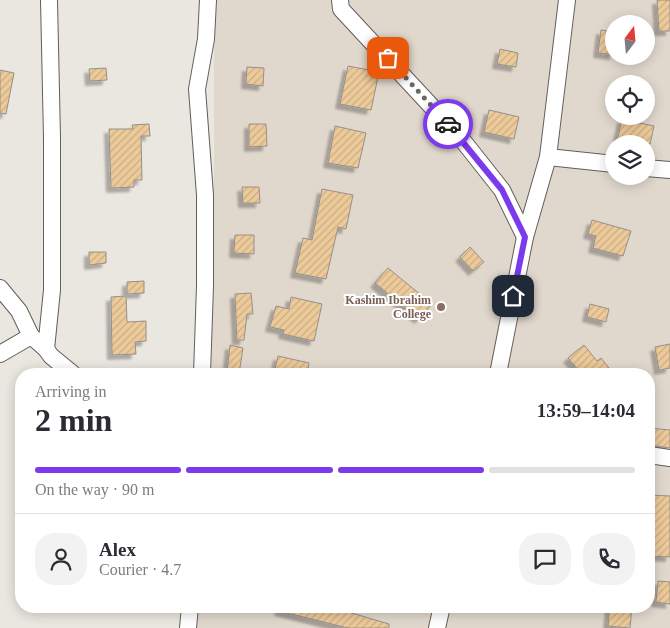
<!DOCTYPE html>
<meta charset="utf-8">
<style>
:root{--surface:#fff;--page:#f2f2f3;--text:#2b2b33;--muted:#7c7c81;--line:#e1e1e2;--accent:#7c3aed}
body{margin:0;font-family:"Times New Roman",serif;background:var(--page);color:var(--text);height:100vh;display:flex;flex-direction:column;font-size:19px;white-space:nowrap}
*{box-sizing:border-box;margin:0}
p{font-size:16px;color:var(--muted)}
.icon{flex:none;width:28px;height:28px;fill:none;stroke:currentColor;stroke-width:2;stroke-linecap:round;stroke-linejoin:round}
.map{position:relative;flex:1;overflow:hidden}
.drawer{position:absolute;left:15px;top:368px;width:640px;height:245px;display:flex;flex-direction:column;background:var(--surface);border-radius:20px;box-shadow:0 2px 12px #0003}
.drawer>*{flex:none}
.needle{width:32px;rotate:16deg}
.buttons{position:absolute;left:605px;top:15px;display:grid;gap:10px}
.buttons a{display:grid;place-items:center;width:50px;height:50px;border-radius:50%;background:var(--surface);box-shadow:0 2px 12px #0003;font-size:25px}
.pin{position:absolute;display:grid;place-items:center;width:42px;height:42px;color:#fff;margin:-21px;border-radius:10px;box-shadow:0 2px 8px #0006}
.courier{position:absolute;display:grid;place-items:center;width:50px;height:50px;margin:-25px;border:4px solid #7c3aed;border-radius:50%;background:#fff;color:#222;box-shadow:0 1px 6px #0007}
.overview em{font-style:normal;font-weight:700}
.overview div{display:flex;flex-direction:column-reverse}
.overview{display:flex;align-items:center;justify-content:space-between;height:85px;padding:0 20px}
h1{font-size:32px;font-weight:700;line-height:38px}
.bar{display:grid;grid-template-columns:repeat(4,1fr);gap:8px 5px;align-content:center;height:60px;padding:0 20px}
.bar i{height:6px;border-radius:4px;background:var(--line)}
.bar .selected{background:var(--accent)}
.bar p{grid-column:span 4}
.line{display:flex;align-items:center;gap:12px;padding:0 20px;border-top:1px solid var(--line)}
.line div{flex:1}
.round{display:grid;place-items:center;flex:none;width:52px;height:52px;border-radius:20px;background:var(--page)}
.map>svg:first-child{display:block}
.built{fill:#e1d8cd;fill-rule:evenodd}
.building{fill:url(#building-hatch);stroke:#94908b;filter:url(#shadow)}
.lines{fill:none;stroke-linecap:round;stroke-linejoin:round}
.street-casing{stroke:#625e5a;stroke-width:18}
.street{stroke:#fff;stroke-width:16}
.done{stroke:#6a6864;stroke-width:5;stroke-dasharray:0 9}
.route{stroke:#7c3aed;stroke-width:6}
.education-dot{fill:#8d6e63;stroke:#fff;stroke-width:2}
.labels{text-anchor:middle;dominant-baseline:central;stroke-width:4;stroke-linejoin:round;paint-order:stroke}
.education-label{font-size:12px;font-weight:bold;fill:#785e54;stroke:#fff;text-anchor:end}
</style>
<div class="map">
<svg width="670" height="628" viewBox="0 0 670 628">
<defs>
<pattern id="building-hatch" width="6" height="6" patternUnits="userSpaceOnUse" patternTransform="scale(1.25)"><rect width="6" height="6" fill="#edca9a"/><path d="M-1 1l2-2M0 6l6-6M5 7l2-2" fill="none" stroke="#cbad84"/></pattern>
<filter id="shadow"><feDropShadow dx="-4.5" dy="4.5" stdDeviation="1" flood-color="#0004"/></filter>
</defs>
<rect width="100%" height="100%" fill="#eae6e0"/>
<path class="built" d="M216,0H670V628H187L192,606H649V374H211L214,240V59ZM614,24H646V56H614ZM614,84H646V116H614ZM614,144H646V176H614Z"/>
<g class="building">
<path d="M657,0H670V31H659Z"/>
<path d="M601,30L614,32V55L598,53Z"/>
<path d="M500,49L518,53L516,67L497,64Z"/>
<path d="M348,66L379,72L371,110L340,104Z"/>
<path d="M247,67L264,68L263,86L246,84Z"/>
<path d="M106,68L107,80L90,81L89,69Z"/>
<path d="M0,70L14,73L6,114L0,113Z"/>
<path d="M489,110L519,117L514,139L484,132Z"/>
<path d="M622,119L654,126L650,144H625L617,142Z"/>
<path d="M149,124L150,136H141L142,180H134V187L111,188L109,129H133L132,125Z"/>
<path d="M249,124H266L267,146L249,147Z"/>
<path d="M335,126L366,133L358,168L328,163Z"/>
<path d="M242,187H259L260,203H243Z"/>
<path d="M322,189L353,195L346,229L338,227L326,279L295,273L303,238L312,240Z"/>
<path d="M592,220L631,231L623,256L593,248L596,236L588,234Z"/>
<path d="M235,235H254V254L234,253Z"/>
<path d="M470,247L484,262L473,271L460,257Z"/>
<path d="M89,252H106V263L89,265Z"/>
<path d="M388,268L432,304L419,319L375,283Z"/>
<path d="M144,281V293L127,294V282Z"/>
<path d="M251,293L253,314H247L244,340H237L235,294Z"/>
<path d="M126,296L127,322L146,321V341L135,342L136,354L112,355L111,297Z"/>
<path d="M291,297L322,304L314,341L283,334L284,330L270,327L276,306L289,309Z"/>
<path d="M590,304L609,309L606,322L587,317Z"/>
<path d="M670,344V368L659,370L655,347Z"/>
<path d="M230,345L243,348L239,374H227Z"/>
<path d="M584,345L597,361L601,358L609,368L605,371L608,374H582L568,358Z"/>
<path d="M278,356L309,363L307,374H274Z"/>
<path d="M649,428L670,430V448L649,445Z"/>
<path d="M649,495L670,496V557L652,556L654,518H649Z"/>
<path d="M658,581L670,582V604L656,602Z"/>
<path d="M280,606H328L389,624V628H348L279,611Z"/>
<path d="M610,606H632L630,628L608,626Z"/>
</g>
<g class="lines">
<g class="street-casing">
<g id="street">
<path d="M340,0L341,9L460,137L502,190L525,237"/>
<path d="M548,157L614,164"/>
<path d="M646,168L670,170"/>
<path d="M0,288L19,311L31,336L46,349L51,356L73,374"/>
<path d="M46,349L52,290V138L49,0"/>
<path d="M0,354L31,336"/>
<path d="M202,374L205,286V195L197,89L206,39L208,0"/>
<path d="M498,374L525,237L548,157L567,0"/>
<path d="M649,455L670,458"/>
<path d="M188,628L190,606"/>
<path d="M437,628L442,606"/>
</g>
</g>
<use href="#street" class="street"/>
</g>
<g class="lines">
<path class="done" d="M388,58L448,124"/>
<path class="route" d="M448,124L502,190L525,237L513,296"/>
</g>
<circle class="education-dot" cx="441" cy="307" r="5"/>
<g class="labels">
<g class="education-label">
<text x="431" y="300">Kashim Ibrahim<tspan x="431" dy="14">College</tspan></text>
</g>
</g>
</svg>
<div class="buttons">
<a><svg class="needle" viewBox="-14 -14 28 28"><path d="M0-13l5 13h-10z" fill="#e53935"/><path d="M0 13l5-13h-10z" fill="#7c7c81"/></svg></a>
<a><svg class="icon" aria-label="locate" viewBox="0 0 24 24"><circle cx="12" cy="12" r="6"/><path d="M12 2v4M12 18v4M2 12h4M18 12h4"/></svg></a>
<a><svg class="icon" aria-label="layers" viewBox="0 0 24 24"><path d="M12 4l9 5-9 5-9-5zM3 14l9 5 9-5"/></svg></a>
</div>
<div class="pin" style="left:388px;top:58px;background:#ea580c"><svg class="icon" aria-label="bag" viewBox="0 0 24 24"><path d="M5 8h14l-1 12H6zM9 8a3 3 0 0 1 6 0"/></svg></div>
<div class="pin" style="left:513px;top:296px;background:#1f2937"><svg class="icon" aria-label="home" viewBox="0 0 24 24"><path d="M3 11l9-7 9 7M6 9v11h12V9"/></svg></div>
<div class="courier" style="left:448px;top:124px"><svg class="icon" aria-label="car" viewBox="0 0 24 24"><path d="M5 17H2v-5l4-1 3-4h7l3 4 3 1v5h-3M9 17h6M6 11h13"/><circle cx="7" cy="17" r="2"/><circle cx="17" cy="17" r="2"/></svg></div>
<section class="drawer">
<div class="overview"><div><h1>2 min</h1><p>Arriving in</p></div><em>13:59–14:04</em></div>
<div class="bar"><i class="selected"></i><i class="selected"></i><i class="selected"></i><i></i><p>On the way · 90 m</p></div>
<div class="line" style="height:90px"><a class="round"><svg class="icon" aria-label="person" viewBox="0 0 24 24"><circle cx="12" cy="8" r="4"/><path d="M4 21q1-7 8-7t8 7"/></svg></a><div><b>Alex</b><p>Courier · 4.7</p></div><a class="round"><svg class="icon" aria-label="chat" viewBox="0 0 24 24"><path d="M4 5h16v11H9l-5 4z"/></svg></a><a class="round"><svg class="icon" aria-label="phone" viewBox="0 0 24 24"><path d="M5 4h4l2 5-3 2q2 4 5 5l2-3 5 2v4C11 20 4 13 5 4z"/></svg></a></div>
</section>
</div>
